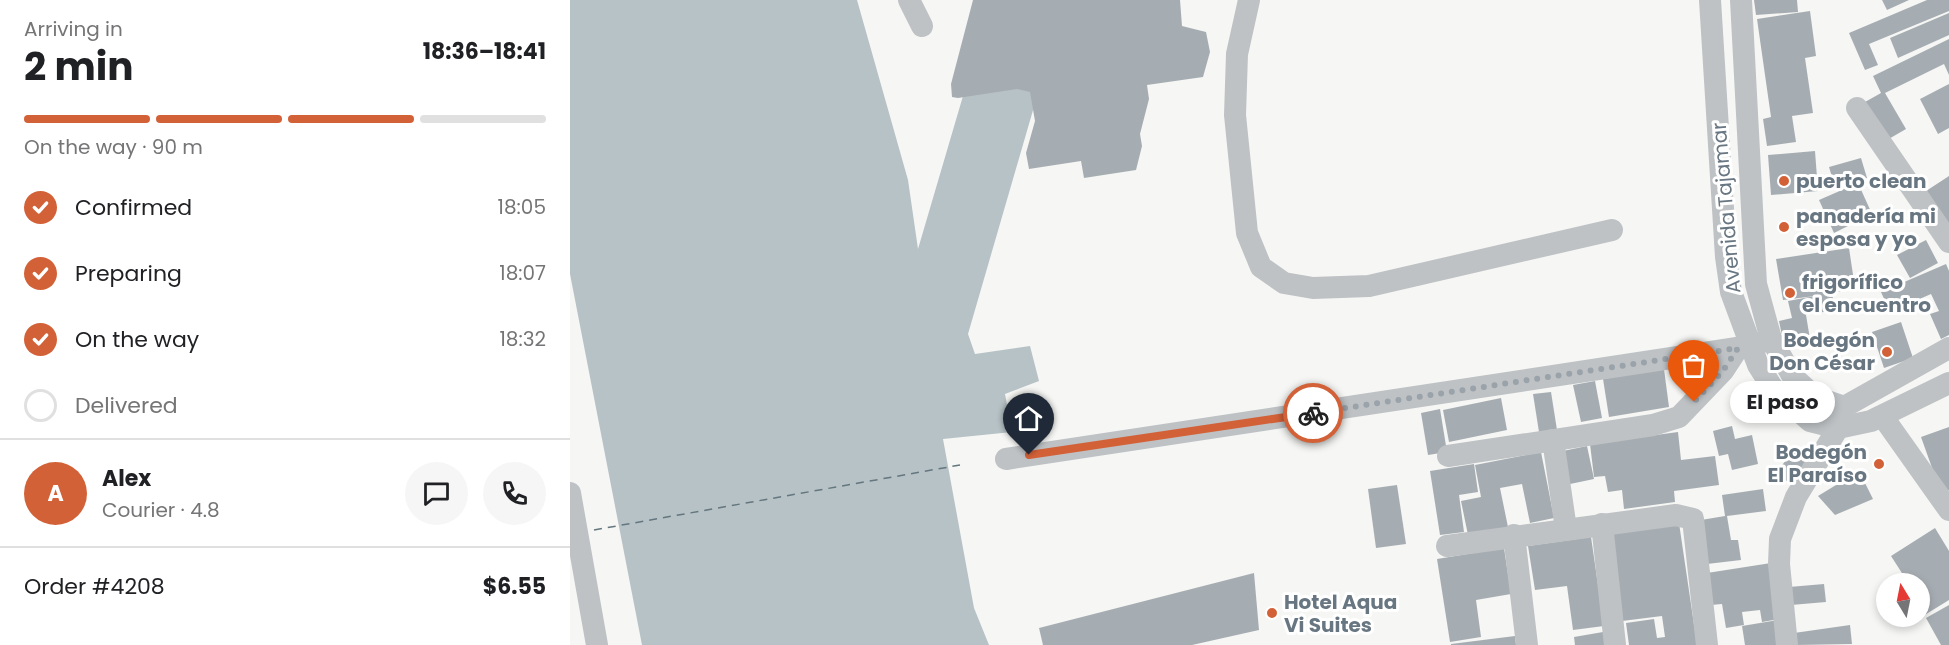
<!DOCTYPE html>
<meta charset="utf-8">
<style>
:root{--surface:#fff;--page:#f6f6f6;--text:#202124;--muted:#757577;--line:#e0e0e0;--accent:#d36137}
body{margin:0;font-family:Poppins,sans-serif;background:var(--page);color:var(--text);height:100vh;display:flex;flex-direction:column;font-size:22px;white-space:nowrap}
*{box-sizing:border-box;margin:0}
p{font-size:20px;color:var(--muted)}
.icon{flex:none;width:33px;height:33px;fill:none;stroke:currentColor;stroke-width:2;stroke-linecap:round;stroke-linejoin:round}
.map{position:relative;flex:1;overflow:hidden}
.panel{display:flex;flex-direction:column;background:var(--surface);width:570px}
.panel>*{flex:none}
.needle{width:39px;rotate:350deg}
.tools{position:absolute;left:1306px;top:573px;display:grid;gap:12px}
.tools a{display:grid;place-items:center;width:54px;height:54px;border-radius:50%;background:var(--surface);box-shadow:0 3px 9px #0003;font-size:30px}
.pin{position:absolute;display:grid;place-items:center;width:51px;height:51px;color:#fff;margin:-62px -26px;border-radius:50% 50% 50% 0;rotate:-45deg;box-shadow:0 0 6px #0007}
.pin .icon{rotate:45deg}
.courier{position:absolute;display:grid;place-items:center;width:60px;height:60px;margin:-30px;border:4px solid #d36137;border-radius:50%;background:#fff;color:#222;box-shadow:0 2px 8px #0007}
.bubble{position:absolute;height:42px;border-radius:21px;background:var(--surface);box-shadow:0 3px 9px #0003;font-size:20px;font-weight:700;line-height:42px;text-align:center}
.head em{font-style:normal;font-weight:700}
.head div{display:flex;flex-direction:column-reverse}
.head{display:flex;align-items:center;justify-content:space-between;height:102px;padding:0 24px}
h1{font-size:39px;font-weight:700;line-height:45px}
.bar{display:grid;grid-template-columns:repeat(4,1fr);gap:9px 6px;align-content:center;height:72px;padding:0 24px}
.bar i{height:8px;border-radius:4px;background:var(--line)}
.bar .on{background:var(--accent)}
.bar p{grid-column:span 4}
.line{display:flex;align-items:center;gap:15px;padding:0 24px;border-top:2px solid var(--line)}
.line div{flex:1}
.round{display:grid;place-items:center;flex:none;width:63px;height:63px;border-radius:32px;background:var(--page)}
ol{padding:0 24px;list-style:none}
li{display:flex;align-items:center;gap:18px;height:66px}
li p{margin-inline-start:auto}
li .icon{padding:6px;border-radius:50%;background:var(--accent);color:#fff;stroke-width:4}
li:last-child{color:var(--muted)}
li i{width:33px;height:33px;border:3px solid var(--line);border-radius:50%}
main{display:flex;flex:1;min-height:0}
.map>svg:first-child{display:block}
.water{fill:#b7c2c6}
.lines{fill:none;stroke-linecap:round;stroke-linejoin:round}
.ferry{stroke:#64767e;stroke-width:1.5;stroke-dasharray:8 6;stroke-linecap:butt}
.building{fill:#a6adb2}
.minor{stroke:#bec2c5;stroke-width:22}
.done{stroke:#9aa3aa;stroke-width:6;stroke-dasharray:0 10.8}
.route{stroke:#d36137;stroke-width:8}
.poi-dot{fill:#d36137;stroke:#fff;stroke-width:2}
.labels{text-anchor:middle;dominant-baseline:central;stroke-width:6;stroke-linejoin:round;paint-order:stroke}
.poi-label{font-size:20px;font-weight:bold;fill:#687682;stroke:#fff;text-anchor:start}
.street-label{font-size:20px;fill:#687682;stroke:#fff}
</style>
<main>
<section class="panel">
<div class="head"><div><h1>2 min</h1><p>Arriving in</p></div><em>18:36–18:41</em></div>
<div class="bar"><i class="on"></i><i class="on"></i><i class="on"></i><i></i><p>On the way · 90 m</p></div>
<ol>
<li><svg class="icon" aria-label="check" viewBox="0 0 24 24"><path d="M5 12l5 5 9-10"/></svg>Confirmed<p>18:05</p></li>
<li><svg class="icon" aria-label="check" viewBox="0 0 24 24"><path d="M5 12l5 5 9-10"/></svg>Preparing<p>18:07</p></li>
<li><svg class="icon" aria-label="check" viewBox="0 0 24 24"><path d="M5 12l5 5 9-10"/></svg>On the way<p>18:32</p></li>
<li><i></i>Delivered</li>
</ol>
<div class="line" style="height:108px"><b class="round" style="background:var(--accent);color:#fff">A</b><div><b>Alex</b><p>Courier · 4.8</p></div><a class="round"><svg class="icon" aria-label="chat" viewBox="0 0 24 24"><path d="M4 5h16v11H9l-5 4z"/></svg></a><a class="round"><svg class="icon" aria-label="phone" viewBox="0 0 24 24"><path d="M5 4h4l2 5-3 2q2 4 5 5l2-3 5 2v4C11 20 4 13 5 4z"/></svg></a></div>
<div class="line" style="height:78px"><div>Order #4208</div><b>$6.55</b></div>
</section>
<div class="map">
<svg width="1379" height="645" viewBox="0 0 1379 645">
<rect width="100%" height="100%" fill="#f6f6f4"/>
<path class="water" d="M0,0H287L338,180L348,249L398,79L495,0L398,334L405,354L460,346L469,381L435,394L442,432L373,439L404,608L419,645H72L0,274Z"/>
<g class="lines">
<path class="ferry" d="M24,530L390,465"/>
</g>
<g class="building">
<path d="M403,0H610L612,26L636,32L640,52L633,77L577,85L579,99L570,134L572,146L566,170L514,178L511,161L459,169L456,153L465,121L460,92L447,89L388,98L382,97L381,84Z"/>
<path d="M1184,0H1227L1228,12L1186,15Z"/>
<path d="M1312,0H1339L1317,10Z"/>
<path d="M1357,0H1379V11L1299,44L1308,65L1295,70L1279,33Z"/>
<path d="M1240,11L1246,56L1235,58L1243,113L1222,116L1226,142L1197,146L1193,119L1201,117L1187,19Z"/>
<path d="M1379,13V35L1328,58L1320,38Z"/>
<path d="M1379,39V75L1374,64L1315,93L1336,129L1317,140L1295,102L1311,93L1303,76Z"/>
<path d="M1379,84V128L1368,134L1350,99Z"/>
<path d="M1245,151L1248,191L1201,195L1198,155Z"/>
<path d="M1291,158L1297,178L1265,187L1259,167Z"/>
<path d="M1379,176V232L1353,193Z"/>
<path d="M1288,183L1302,214L1264,233L1249,200Z"/>
<path d="M1356,240L1368,263L1340,278L1327,255Z"/>
<path d="M1279,248L1285,288L1262,293L1265,310L1236,315L1241,345L1215,350L1209,321L1222,318L1218,301L1245,296L1213,300L1206,259Z"/>
<path d="M1376,264L1379,271V335L1371,339L1360,314L1369,311L1361,294L1320,312L1311,292Z"/>
<path d="M1331,322L1343,358L1314,368L1302,332Z"/>
<path d="M1094,369L1099,407L1039,417L1033,379Z"/>
<path d="M1025,381L1032,418L1011,422L1003,385Z"/>
<path d="M981,392L987,430L969,432L963,394Z"/>
<path d="M931,398L937,430L879,442L873,410Z"/>
<path d="M870,409L877,452L858,455L851,413Z"/>
<path d="M1162,426L1165,439L1182,435L1188,464L1162,470L1158,454L1149,456L1143,431Z"/>
<path d="M1379,427V490L1371,493L1351,437Z"/>
<path d="M1108,432L1111,460L1145,456L1149,485L1104,491L1105,502L1054,509L1052,490L1038,492L1035,476L1024,477L1020,444Z"/>
<path d="M1017,446L1024,479L1000,484L993,451Z"/>
<path d="M1226,447L1245,461L1225,487L1206,473Z"/>
<path d="M971,452L984,518L960,523L952,484L930,488L938,527L898,535L891,501L911,497L905,465Z"/>
<path d="M904,464L908,492L889,495L894,532L870,535L860,471Z"/>
<path d="M1289,471L1303,499L1265,515L1248,496Z"/>
<path d="M827,485L836,544L806,548L798,489Z"/>
<path d="M1193,489L1196,511L1157,516L1161,540H1168L1171,560L1137,564L1131,520L1155,516L1152,495Z"/>
<path d="M1109,523L1127,645H1059L1056,623L1084,619L1087,638L1095,637L1092,616L1052,621L1040,533Z"/>
<path d="M1365,528L1379,551V600L1353,616L1350,611V584H1339L1321,556Z"/>
<path d="M1021,537L1034,626L1003,630L997,586L965,590L958,546Z"/>
<path d="M934,548L941,594L906,600L911,637L880,642L867,559Z"/>
<path d="M1201,563L1209,619L1192,622L1190,610L1172,612L1174,625L1156,628L1152,604L1141,605L1137,573Z"/>
<path d="M684,573L689,630L622,645H473L469,628Z"/>
<path d="M1254,584L1256,602L1221,605L1219,587Z"/>
<path d="M1379,605V645H1371L1356,618Z"/>
<path d="M1208,620L1212,645H1175L1172,626Z"/>
<path d="M1280,625L1282,644L1226,645L1224,633Z"/>
<path d="M1033,632L1035,645H1005L1004,637Z"/>
<path d="M945,636L946,645H881V644Z"/>
</g>
<g class="lines">
<g class="minor">
<path d="M339,0L352,26"/>
<path d="M679,0L667,54L665,115L677,233L691,267L714,283L743,288L799,286L1042,230"/>
<path d="M1140,0L1156,257L1161,292L1188,365L1202,387L1240,421L1268,428L1301,421L1379,383"/>
<path d="M1171,0L1186,284L1201,339L1223,377L1245,397L1274,407L1379,348"/>
<path d="M1287,108L1379,242"/>
<path d="M1313,417L1379,510"/>
<path d="M983,440L996,529"/>
<path d="M878,456L1083,425L1109,417L1153,371L1168,348"/>
<path d="M436,459L1180,346L1201,339"/>
<path d="M0,493L27,645"/>
<path d="M1032,524L1045,645"/>
<path d="M944,535L957,645"/>
<path d="M877,546L1106,515L1123,519L1137,645"/>
<path d="M1217,645L1209,564L1210,539L1226,497L1268,428L1272,414"/>
</g>
</g>
<g class="lines">
<path class="done" d="M743,413L1168,348L1153,371L1124,402"/>
<path class="route" d="M459,455L743,413"/>
</g>
<g class="poi-dot">
<circle cx="1214" cy="181" r="6"/>
<circle cx="1214" cy="227" r="6"/>
<circle cx="1220" cy="293" r="6"/>
<circle cx="1317" cy="352" r="6"/>
<circle cx="1309" cy="464" r="6"/>
<circle cx="702" cy="613" r="6"/>
</g>
<g class="labels">
<g class="poi-label">
<text x="1226" y="181">puerto clean</text>
<text x="1226" y="216">panadería mi<tspan x="1226" dy="23">esposa y yo</tspan></text>
<text x="1232" y="282">frigorífico<tspan x="1232" dy="23">el encuentro</tspan></text>
<text x="1305" y="340" text-anchor="end">Bodegón<tspan x="1305" dy="23">Don César</tspan></text>
<text x="1297" y="452" text-anchor="end">Bodegón<tspan x="1297" dy="23">El Paraíso</tspan></text>
<text x="714" y="602">Hotel Aqua<tspan x="714" dy="23">Vi Suites</tspan></text>
</g>
<g class="street-label">
<text transform="translate(1156 208) rotate(-95)">Avenida Tajamar</text>
</g>
</g>
</svg>
<div class="tools">
<a><svg class="needle" viewBox="-14 -14 28 28"><path d="M0-13l5 13h-10z" fill="#e53935"/><path d="M0 13l5-13h-10z" fill="#757577"/></svg></a>
</div>
<div class="pin" style="left:1124px;top:402px;background:#ea580c"><svg class="icon" aria-label="bag" viewBox="0 0 24 24"><path d="M5 8h14l-1 12H6zM9 8a3 3 0 0 1 6 0"/></svg></div>
<div class="pin" style="left:459px;top:455px;background:#1f2937"><svg class="icon" aria-label="home" viewBox="0 0 24 24"><path d="M3 11l9-7 9 7M6 9v11h12V9"/></svg></div>
<div class="courier" style="left:743px;top:413px"><svg class="icon" aria-label="bike" viewBox="0 0 24 24"><circle cx="6" cy="16" r="4"/><circle cx="18" cy="16" r="4"/><path d="M6 16l4-8h5l3 8M10 8l3 8H6M13 5h3"/></svg></div>
<div class="bubble" style="left:1160px;top:381px;width:105px">El paso</div>
</div>
</main>
